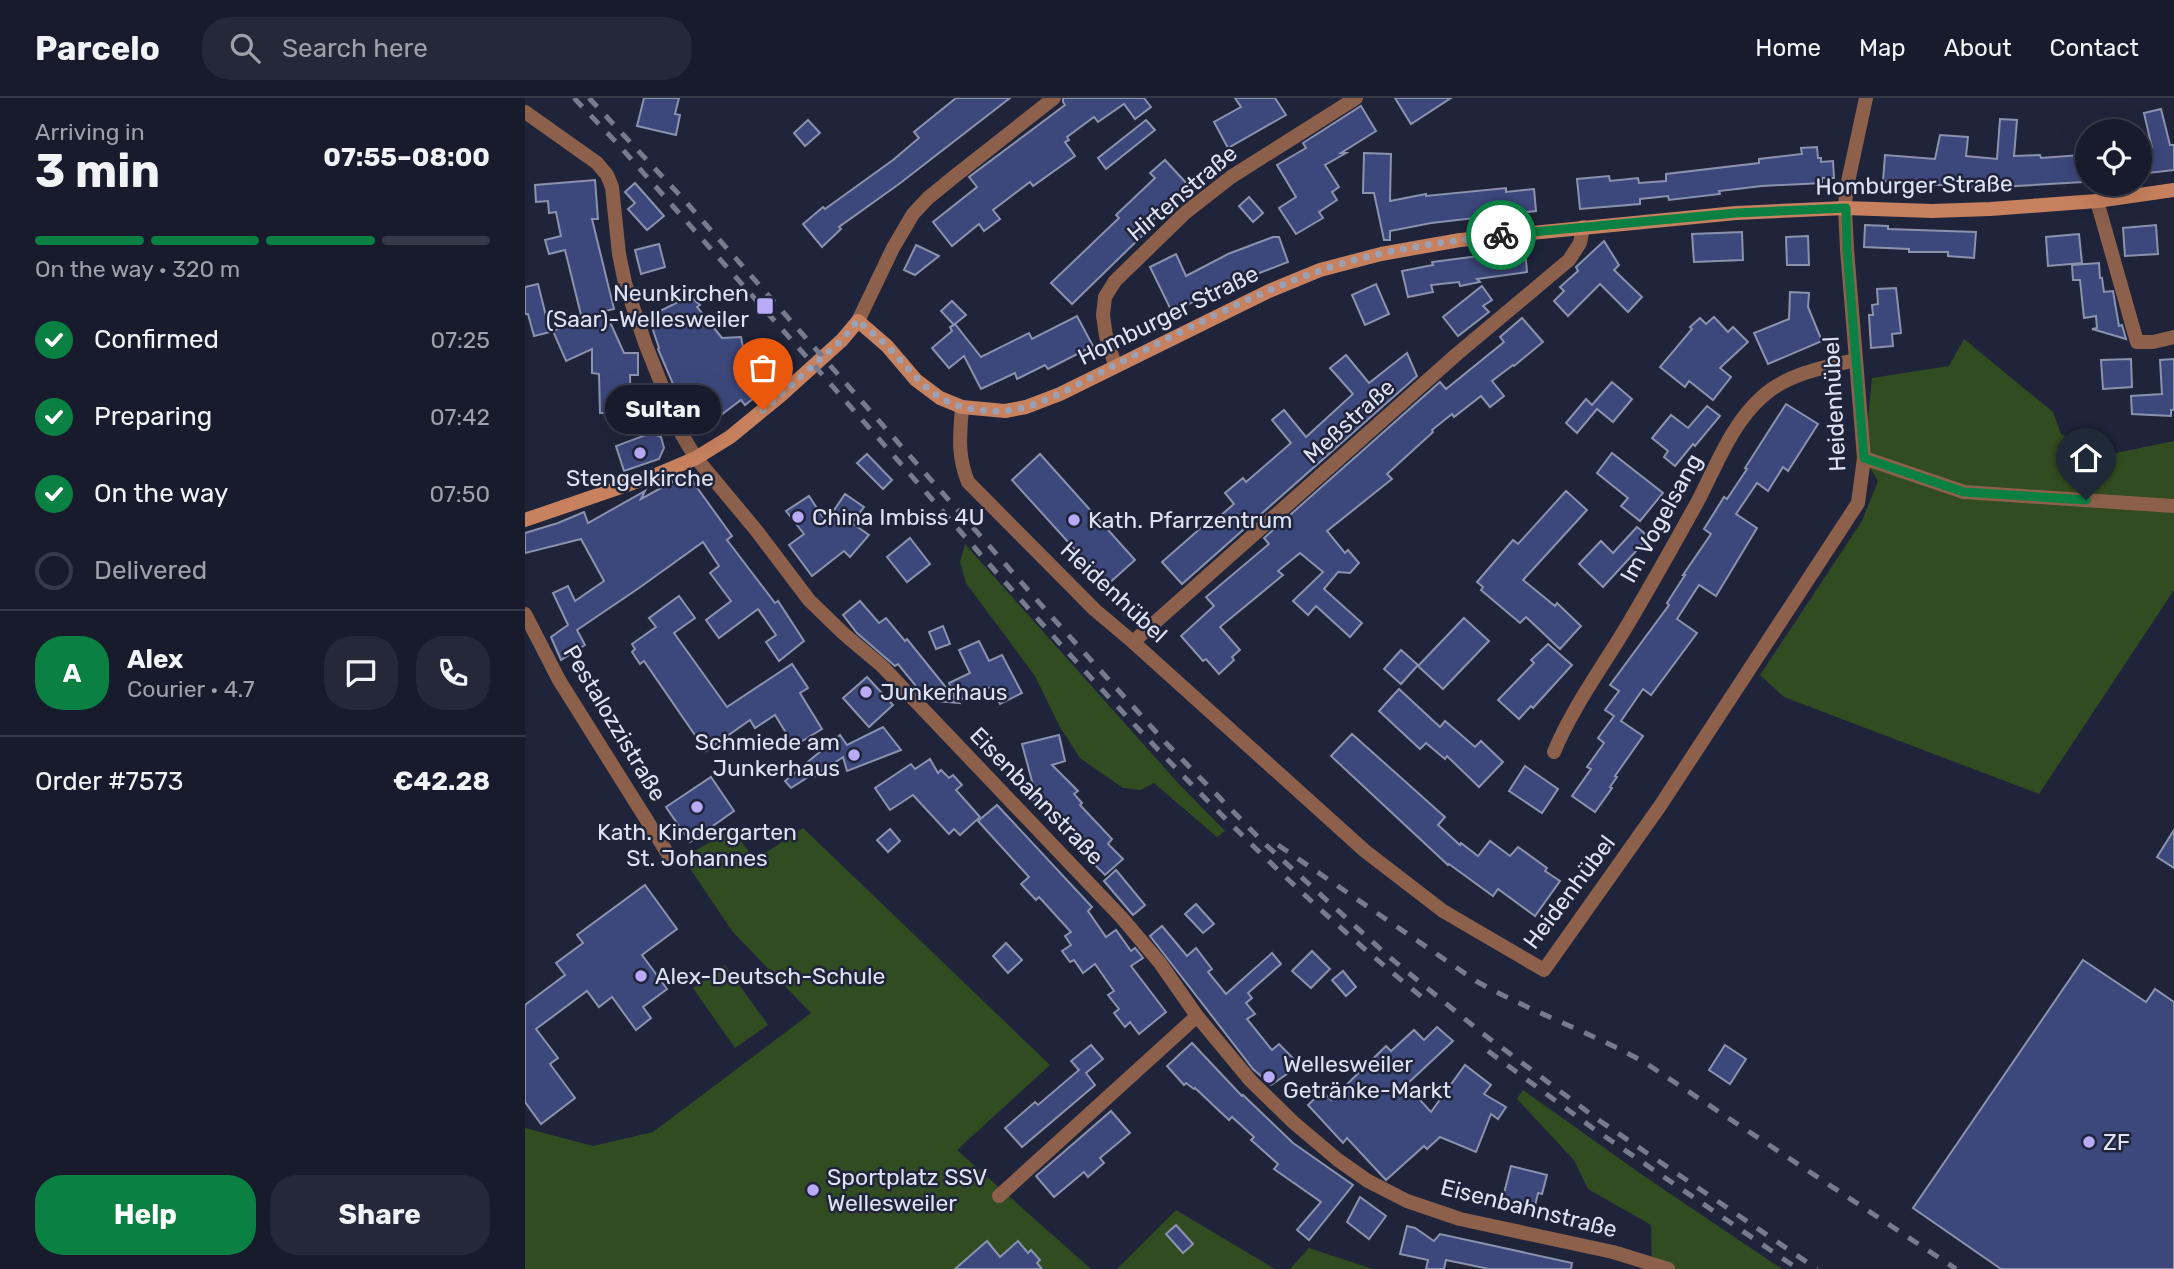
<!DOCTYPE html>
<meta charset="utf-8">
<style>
:root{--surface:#171b2c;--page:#242838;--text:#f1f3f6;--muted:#9ea1a9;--line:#363948;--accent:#0b8043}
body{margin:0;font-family:Rubik,sans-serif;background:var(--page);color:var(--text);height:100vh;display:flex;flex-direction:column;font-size:26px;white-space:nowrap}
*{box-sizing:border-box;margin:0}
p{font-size:23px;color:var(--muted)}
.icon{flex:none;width:38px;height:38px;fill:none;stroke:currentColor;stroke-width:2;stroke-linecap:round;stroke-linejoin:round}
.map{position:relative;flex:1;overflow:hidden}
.details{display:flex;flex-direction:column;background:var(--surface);width:525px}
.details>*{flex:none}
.controls{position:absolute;left:1550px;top:21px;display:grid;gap:14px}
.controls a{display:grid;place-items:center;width:77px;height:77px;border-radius:50%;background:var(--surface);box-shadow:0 7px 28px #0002,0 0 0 2px var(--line);font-size:35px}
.pin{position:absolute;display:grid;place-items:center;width:60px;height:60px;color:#fff;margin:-72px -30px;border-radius:50% 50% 50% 0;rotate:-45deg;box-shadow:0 0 7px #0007}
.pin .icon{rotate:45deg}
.courier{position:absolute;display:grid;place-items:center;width:70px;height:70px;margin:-35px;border:5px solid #0b8043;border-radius:50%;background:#fff;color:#222;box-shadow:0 2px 9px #0007}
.bubble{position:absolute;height:49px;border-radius:24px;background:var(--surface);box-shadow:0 7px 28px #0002,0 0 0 2px var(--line);font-size:23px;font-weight:700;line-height:49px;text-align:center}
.headline em{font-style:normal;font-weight:700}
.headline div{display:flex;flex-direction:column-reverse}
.headline{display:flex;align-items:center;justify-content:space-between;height:119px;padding:0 35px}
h1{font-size:46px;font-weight:700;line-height:52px}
.bar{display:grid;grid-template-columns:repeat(4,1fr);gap:10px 7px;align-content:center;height:84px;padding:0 35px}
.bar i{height:9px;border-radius:5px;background:var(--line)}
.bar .current{background:var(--accent)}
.bar p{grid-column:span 4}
.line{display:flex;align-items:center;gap:18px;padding:0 35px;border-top:2px solid var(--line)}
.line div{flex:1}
.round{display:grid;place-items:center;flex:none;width:74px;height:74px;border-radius:28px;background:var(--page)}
ol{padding:0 35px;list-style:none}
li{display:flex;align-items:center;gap:21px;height:77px}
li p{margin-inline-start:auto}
li .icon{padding:7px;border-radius:50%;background:var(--accent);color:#fff;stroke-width:4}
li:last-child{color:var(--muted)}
li i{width:38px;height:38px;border:4px solid var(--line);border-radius:50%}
.action{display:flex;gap:14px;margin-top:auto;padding:14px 35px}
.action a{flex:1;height:80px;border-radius:28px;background:var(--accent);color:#fff;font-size:28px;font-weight:700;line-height:80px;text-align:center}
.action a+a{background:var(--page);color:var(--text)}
header{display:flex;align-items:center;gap:42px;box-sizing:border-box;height:98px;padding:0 35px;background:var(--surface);border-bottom:2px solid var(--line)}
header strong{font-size:33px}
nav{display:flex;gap:38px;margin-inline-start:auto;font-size:24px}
.search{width:490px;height:63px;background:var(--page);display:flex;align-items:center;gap:18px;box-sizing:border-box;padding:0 24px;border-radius:28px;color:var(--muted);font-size:26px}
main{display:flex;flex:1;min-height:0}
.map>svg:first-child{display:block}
.green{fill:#324c21}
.building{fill:#3c477b;stroke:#8a92ae;stroke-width:2}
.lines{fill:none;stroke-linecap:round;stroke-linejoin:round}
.minor{stroke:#8c604b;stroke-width:14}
.tertiary{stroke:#8c604b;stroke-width:14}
.secondary{stroke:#c7815e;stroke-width:14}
.rail{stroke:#767b8e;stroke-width:5;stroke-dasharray:12 12;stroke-linecap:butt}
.done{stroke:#9ba0b2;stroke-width:7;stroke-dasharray:0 12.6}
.route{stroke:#0b8043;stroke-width:9}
.poi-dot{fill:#b9abf7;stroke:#1f243a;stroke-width:2.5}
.labels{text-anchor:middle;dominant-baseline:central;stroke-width:5;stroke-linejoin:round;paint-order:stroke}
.street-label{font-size:23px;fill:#dee2f2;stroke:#1f243a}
.poi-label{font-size:23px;fill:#dee2f2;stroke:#1f243a;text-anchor:start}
</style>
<header>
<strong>Parcelo</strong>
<div class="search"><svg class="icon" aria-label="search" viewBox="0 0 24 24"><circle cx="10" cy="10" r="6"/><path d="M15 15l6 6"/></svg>Search here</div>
<nav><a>Home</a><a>Map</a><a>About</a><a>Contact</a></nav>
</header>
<main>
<section class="details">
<div class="headline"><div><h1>3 min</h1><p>Arriving in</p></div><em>07:55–08:00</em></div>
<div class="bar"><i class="current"></i><i class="current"></i><i class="current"></i><i></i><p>On the way · 320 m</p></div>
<ol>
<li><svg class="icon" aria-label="check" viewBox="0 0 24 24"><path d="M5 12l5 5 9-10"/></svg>Confirmed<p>07:25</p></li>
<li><svg class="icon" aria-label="check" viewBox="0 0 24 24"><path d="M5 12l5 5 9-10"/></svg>Preparing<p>07:42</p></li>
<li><svg class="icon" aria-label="check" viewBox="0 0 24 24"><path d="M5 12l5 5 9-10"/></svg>On the way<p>07:50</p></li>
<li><i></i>Delivered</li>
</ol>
<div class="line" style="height:126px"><b class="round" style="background:var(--accent);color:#fff">A</b><div><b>Alex</b><p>Courier · 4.7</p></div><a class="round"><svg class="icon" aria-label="chat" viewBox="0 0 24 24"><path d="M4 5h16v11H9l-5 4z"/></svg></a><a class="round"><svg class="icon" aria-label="phone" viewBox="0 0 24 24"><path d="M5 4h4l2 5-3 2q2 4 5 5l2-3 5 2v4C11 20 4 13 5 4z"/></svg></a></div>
<div class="line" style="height:91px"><div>Order #7573</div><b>€42.28</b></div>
<div class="action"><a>Help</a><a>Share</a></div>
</section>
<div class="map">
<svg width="1649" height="1171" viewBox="0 0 1649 1171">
<rect width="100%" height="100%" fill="#1f243a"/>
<g class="green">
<path d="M1439,241L1528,314L1536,336L1581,357L1649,343V492L1514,696L1259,599L1235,577L1337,423L1353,383L1339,360L1347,280L1424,268Z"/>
<path d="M440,446L653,685L700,733L692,739L629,685L616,692L598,690L555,660L535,629L510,578L441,485L435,464Z"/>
<path d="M278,730L525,967L432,1052L566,1171H0V1030L68,1048L128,1034L286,915L207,833L158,760L207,731L230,762Z"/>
<path d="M200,867L243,927L210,950L168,890Z"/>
<path d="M998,992L1116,1076L1257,1171H1127L1126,1127L1063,1091L1049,1062L992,1001Z"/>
<path d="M651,1112L750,1171H592Z"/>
<path d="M784,1150L848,1171H765Z"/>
</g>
<g class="building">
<path d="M119,0H154L150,16L155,17L151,37L112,28Z"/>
<path d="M431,0H485L374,86L314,129L316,131L297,149L278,126L298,109L300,111L368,62L394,40L389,34Z"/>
<path d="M538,0H619L626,9L610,21L599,6L573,24L569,19L542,39L544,42L540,44L550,58L508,88L505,84L468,112L475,121L459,133L454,126L427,148L408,124L452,89L444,79L540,7L538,4Z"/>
<path d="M710,0H750L761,17L703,50L689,24L716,9Z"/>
<path d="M870,0H926L886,26Z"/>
<path d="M836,8L851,33L816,55H821L800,67L814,89L807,94L812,102L794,114L798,120L771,136L754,110L771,99L752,67L781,50L778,45Z"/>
<path d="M1636,11L1645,47H1649V72L1615,76V52L1627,50L1619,15Z"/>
<path d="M1475,21L1492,22L1489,58L1515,57L1516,60L1555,57L1558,84L1456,90L1358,83L1360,57L1410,61L1415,37L1443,39L1441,58L1472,61Z"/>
<path d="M283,22L295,35L280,48L269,35Z"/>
<path d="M621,22L630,32L581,71L573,60Z"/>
<path d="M1292,49L1293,60H1296V64L1308,63L1309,80H1297V85L1237,88L1194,93L1195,96L1144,102L1143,98L1115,101V106L1055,111L1052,81L1084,78L1085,83L1113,80L1114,85L1141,83V76L1234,65V61L1277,56L1276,50Z"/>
<path d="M839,55L866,56L865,103L901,96V98L981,90V94L1009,91L1011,113L906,125L865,133V142H859L849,95H838Z"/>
<path d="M640,62L664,88L619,130L622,133L547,206L526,185L594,120L591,117L630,80L625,75Z"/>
<path d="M70,82L73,121H67L89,211L80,213L99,255H113V277H105L106,315H75L74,276L67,275V251L41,263L28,233L57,221L40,152L24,156L20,142L36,138L31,114L24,115L23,103L11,104L10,87Z"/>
<path d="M110,85L139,118L122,132L103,111L110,105L100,94Z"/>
<path d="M724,99L738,115L728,124L714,108Z"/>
<path d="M1340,127L1363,128V131L1451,134L1449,160L1423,158V154H1384V151L1339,149Z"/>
<path d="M1631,127L1633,156L1600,158L1598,130Z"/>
<path d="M1217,134L1218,162L1169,164L1167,136Z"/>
<path d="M1554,136L1557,165L1523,168L1521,139Z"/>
<path d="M1283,138L1284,167H1262L1261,139Z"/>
<path d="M748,139H754L763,164L706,186L705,182L681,198L647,214L625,169L651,156L661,178L703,156Z"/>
<path d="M1079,143L1094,167L1089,172L1117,199L1103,214L1075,186L1043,218L1029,203L1039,193L1035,189L1053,173L1051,169Z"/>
<path d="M134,146L140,169L116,176L110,152Z"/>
<path d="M391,147L414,158L390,177L379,172Z"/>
<path d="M1000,152L1002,174L952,181L955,184L935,188L934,184L906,187L908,194L883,199L877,173L908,167L907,164Z"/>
<path d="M1574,165L1575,180H1577L1579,194L1588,193L1594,228L1597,227L1601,241L1567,231L1572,230L1571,218L1559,220L1555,182H1548L1547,167Z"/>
<path d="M13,186L25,234L9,238L3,216H0V189Z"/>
<path d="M851,186L864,216L840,227L827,197Z"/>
<path d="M957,188L967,202L958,208L964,214L933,238L918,219Z"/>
<path d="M1371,190L1376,235L1367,236L1368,248L1346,250L1344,217H1348L1347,207L1353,206L1352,191Z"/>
<path d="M1265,194L1284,195L1283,209L1297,243L1243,266L1229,235L1264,221Z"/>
<path d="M165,198L175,207L172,209L197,240L216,239L221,264L218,266L239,292L220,307L216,302L176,332L167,319L185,312L162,313L157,307L133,251L134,250L126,226L129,225L127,217Z"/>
<path d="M427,203L441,217L430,226L456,259L504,235L507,241L552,218L568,248L523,271L520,267L492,281L490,275L456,291L439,258L424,270L407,250L427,233L425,229L429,227L416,213Z"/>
<path d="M1189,219L1203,234L1208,229L1223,244L1195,270L1206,279L1188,302L1164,283L1160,289L1135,269L1167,231L1165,229L1175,220L1181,226Z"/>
<path d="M997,220L1018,244L989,268L988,267L967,283L979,298L965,309L956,298L929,319L927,316L907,332L908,334L862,376L867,381L802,433L820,455L823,452L834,465L825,475L813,474L799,491L837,525L825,539L791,508L783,517L768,503L798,474L775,455L753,473L758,477L695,529L715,552L707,559L709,562L694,576L681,561L678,563L656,538L689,508L681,499L744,446L739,440L915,284L921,291L979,244L975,239Z"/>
<path d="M882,255L892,278L657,486L637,464L686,421L688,424L709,406L700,395L718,380L721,384L766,345L747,322L759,312L781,339L828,296L805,270L821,257L844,285Z"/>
<path d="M1606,261L1607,289L1578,291L1576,262Z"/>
<path d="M1649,261V312H1646V318L1607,316L1606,298L1637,296L1635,262Z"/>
<path d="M1087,284L1107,301L1088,324L1072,311L1052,335L1041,325L1061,301L1067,307Z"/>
<path d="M1261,306L1293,326L1263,373L1258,369L1243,393L1232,385L1211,416L1232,430L1191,498L1174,487L1152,521L1172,535L1126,597L1118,591L1096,623L1118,638L1090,678L1092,679L1085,689L1087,690L1070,714L1047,698L1066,671L1062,669L1079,645L1073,640L1089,618L1080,612L1094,593L1085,587L1144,507L1142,505L1160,477H1158L1186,436L1179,431L1199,399L1202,401L1222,371L1220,370Z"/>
<path d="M1182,308L1195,318L1170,348L1168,346L1150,368L1139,359L1143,353L1127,340L1146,317L1163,330Z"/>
<path d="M126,335L136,339L139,350L134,361L99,373L91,348Z"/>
<path d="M1087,355L1138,395L1115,423L1096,408L1103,400L1072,375Z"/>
<path d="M342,356L367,382L358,391L332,365Z"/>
<path d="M515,356L610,462L582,487L487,382Z"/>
<path d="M165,374L168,384L207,438L202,442L250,505L253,503L279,543L254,563L241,544L251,537L233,511L194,540L181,522L206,503L185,475L194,468L178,444L114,490L52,532L60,547L36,562L26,539L43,527L28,495L43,488L50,503L79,483L56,441L0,455V435L33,425L59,414L63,425L120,393L116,401Z"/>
<path d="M1041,393L1062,412L998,482L1030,508L1032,505L1056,528L1035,551L1001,519L995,525L956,492L958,489L952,484L988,442L993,446Z"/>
<path d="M320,396L339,409L327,425L344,437L325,459L319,453L287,478L264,447L279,436L261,413L284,398L301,424Z"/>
<path d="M1112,429L1124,439L1078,489L1054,466L1076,443L1088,455Z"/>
<path d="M385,440L405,466L382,484L362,459Z"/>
<path d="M154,498L170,520L149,535L202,609L267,566L283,590L275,595L297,631L269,648L250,617L230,630L225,622L181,653L119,563L115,566L107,554L110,551L107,546L131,529L124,520Z"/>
<path d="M335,503L354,525L361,520L380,543L382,541L431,602L424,585L445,575L434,552L454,543L464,563L477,557L497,595L475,606L466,589L432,603L434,605L412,603L399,598L373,566L370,568L332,535L318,517Z"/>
<path d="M939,520L964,543L918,591L893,568Z"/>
<path d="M418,528L425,546L411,551L404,534Z"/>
<path d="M1023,546L1047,567L1008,610L1006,608L994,621L973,602L1009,565L1006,562Z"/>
<path d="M876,552L893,567L876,586L859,571Z"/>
<path d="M342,579L368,607L344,629L318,600Z"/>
<path d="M874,591L915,629L920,623L950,649L956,643L978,664L954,689L922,658L920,661L901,645L895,651L854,613Z"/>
<path d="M358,629L376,652L322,673L318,659L289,679L288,676L266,690L260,683L315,637L322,647Z"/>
<path d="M827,636L920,719L913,727L935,747L936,745L953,758L965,743L985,758L993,749L1022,770L1020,773L1035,783L1010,818L973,791L968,798L924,766L923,767L806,658Z"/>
<path d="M534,637L540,663L527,667L553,693L549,696L557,705L555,707L587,741L583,746L598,761L580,777L552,749L558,743L516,700L508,702L504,688L508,687L497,646Z"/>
<path d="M405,661L413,675L416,672L424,680L428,677L437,687L431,692L455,719L435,737L429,731L424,736L388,697L365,712L350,690L386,666L390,671Z"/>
<path d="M1000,668L1033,691L1017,715L984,693Z"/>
<path d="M186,679L209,713L165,744L141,709Z"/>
<path d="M472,707L567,809L563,813L581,839L591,832L606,853L610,850L618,860L606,868L641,914L614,936L605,924L600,929L589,915L594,911L583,897L589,893L570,866L558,875L549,862L545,864L537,853L546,847L540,838L546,834L514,799L511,802L496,786L504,779L453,723Z"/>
<path d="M365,731L375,743L363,754L352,742Z"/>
<path d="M1649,732V770L1632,759Z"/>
<path d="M591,772L620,807L608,817L579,783Z"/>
<path d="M120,787L152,831L117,857L142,891L118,909L126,920L111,932L87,899L74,909L62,893L11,931L33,960L25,966L50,1000L16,1026L0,1004V907L40,877L31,865L58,845L52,837Z"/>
<path d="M671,806L689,826L678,835L660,816Z"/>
<path d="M637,828L662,858L671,850L687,871L683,874L701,896L747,855L756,866L723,895L727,900L721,905L730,916L722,921L747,952L754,946L775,967L746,987L728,971L625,838Z"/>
<path d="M481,845L497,862L483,875L468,858Z"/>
<path d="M787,853L805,871L786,890L767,873Z"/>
<path d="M1558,862L1621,904L1630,891L1649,904V1171H1476L1388,1110Z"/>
<path d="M818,873L831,889L821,898L807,882Z"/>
<path d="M912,929L928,943L881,987L906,1014L940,967L966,987L959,996L981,1009L973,1021L966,1016L951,1054L915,1039L902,1051L899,1048L861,1082L822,1040L818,1045L783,1007L798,993L806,1002L861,948L866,953L889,932L899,942Z"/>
<path d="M667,945L717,998L718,997L768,1045L828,1087L784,1142L772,1132L796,1104L749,1071L753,1066L726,1042L729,1039L707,1019L704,1022L670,990L669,991L661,985L659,987L642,968Z"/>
<path d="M566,947L578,961L561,975L570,987L497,1049L480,1030L510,1004L513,1007L554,972L546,963Z"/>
<path d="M1200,947L1221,961L1205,986L1184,972Z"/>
<path d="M586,1013L605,1035L575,1060L579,1065L563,1079L559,1074L529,1099L511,1078Z"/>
<path d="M986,1068L1022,1077L1017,1096L1013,1095L1009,1112L977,1103Z"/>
<path d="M835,1099L861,1118L844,1141L822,1124Z"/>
<path d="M651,1127L668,1146L658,1155L641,1136Z"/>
<path d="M882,1128L890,1130L909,1143L915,1136L1047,1165L1046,1171H964L921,1162L919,1171H901L903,1162L875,1156Z"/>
<path d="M462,1143L475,1159L493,1143L503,1155L506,1152L515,1162L512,1165L517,1171H430Z"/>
</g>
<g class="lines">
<g class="minor">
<path d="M1572,103L1612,244H1628L1649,239"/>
<path d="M333,223L368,150L388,116L403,100L430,78L529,0"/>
<path d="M590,267L581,238L578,217L580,199L590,183L660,115L706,79L831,0"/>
<path d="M437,309C435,337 432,357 443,384L570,512L608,544L840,753L918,813L1019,872L1135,708L1333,405L1339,360L1322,151L1320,110L1321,93L1341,0"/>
<path d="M171,360L231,432L284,502L319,536L357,568L597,820L635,865L672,918L725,982L768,1024L813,1062L843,1083L882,1103L935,1121L1088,1154L1143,1171"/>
<path d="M1339,360L1439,394L1649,408"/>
<path d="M0,516L34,582L143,756"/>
<path d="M608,544L932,256L1044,162L1055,145L1058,129"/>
<path d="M1029,654C1049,606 1080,566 1106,521C1129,482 1152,441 1174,401C1192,366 1207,325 1238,298C1262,276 1300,269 1331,262"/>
<path d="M474,1098L672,918"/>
</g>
<path class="tertiary" d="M0,14L72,65L82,77L87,89L94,156L100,185L120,245L147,313L157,337L171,360"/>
<path class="secondary" d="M0,422L131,377L171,360L205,339L255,298L317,242L333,223L362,248L391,282L415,300L437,309L480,313L501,309L535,296L744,193L795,172L856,156L935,142L1211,115L1320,110L1407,113L1465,111L1572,103L1649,92"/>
<g class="rail">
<path d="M49,0L91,44C201,168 311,292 420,416C570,587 721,756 898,900"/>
<path d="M64,0L162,105L526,518L642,646L740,746L863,858L957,935L1075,1023L1292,1171"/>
<path d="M753,747L951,883C1006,914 1065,934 1119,964L1431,1171"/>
<path d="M963,953L1069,1031L1273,1171"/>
</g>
</g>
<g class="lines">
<path class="done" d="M238,312L317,242L333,222C342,231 352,238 361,247C385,270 403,301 438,309C459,314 481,315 501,309C533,299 562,281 592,266C658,233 725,197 794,173C853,152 916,144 976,137"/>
<path class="route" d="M976,137L1211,115L1321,110L1322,152L1339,360L1439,394L1561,402"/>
</g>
<g class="poi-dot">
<rect x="231" y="199" width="18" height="18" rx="3.5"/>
<circle cx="115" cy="355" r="7"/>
<circle cx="273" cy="419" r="7"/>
<circle cx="549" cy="422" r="7"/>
<circle cx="341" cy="594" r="7"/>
<circle cx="329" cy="657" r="7"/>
<circle cx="172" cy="709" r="7"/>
<circle cx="116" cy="878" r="7"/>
<circle cx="744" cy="979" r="7"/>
<circle cx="1564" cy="1044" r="7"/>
<circle cx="288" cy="1092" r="7"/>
</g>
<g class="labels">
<g class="street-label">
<text transform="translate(1389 87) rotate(-1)">Homburger Straße</text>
<text transform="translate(657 95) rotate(-40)">Hirtenstraße</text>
<text transform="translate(643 217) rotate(-26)">Homburger Straße</text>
<text transform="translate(1309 306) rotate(-93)">Heidenhübel</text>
<text transform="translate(824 323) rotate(-42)">Meßstraße</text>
<text transform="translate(1136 420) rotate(-61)">Im Vogelsang</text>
<text transform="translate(589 494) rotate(43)">Heidenhübel</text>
<text transform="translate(90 625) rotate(59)">Pestalozzistraße</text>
<text transform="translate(512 698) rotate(46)">Eisenbahnstraße</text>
<text transform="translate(1044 794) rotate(-53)">Heidenhübel</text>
<text transform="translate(1004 1110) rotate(14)">Eisenbahnstraße</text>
</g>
<g class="poi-label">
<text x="224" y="195" text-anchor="end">Neunkirchen<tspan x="224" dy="26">(Saar)-Wellesweiler</tspan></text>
<text x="115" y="380" text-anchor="middle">Stengelkirche</text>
<text x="287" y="419">China Imbiss 4U</text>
<text x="563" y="422">Kath. Pfarrzentrum</text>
<text x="355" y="594">Junkerhaus</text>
<text x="315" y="644" text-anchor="end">Schmiede am<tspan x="315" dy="26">Junkerhaus</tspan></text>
<text x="172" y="734" text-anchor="middle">Kath. Kindergarten<tspan x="172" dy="26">St. Johannes</tspan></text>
<text x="130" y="878">Alex-Deutsch-Schule</text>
<text x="758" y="966">Wellesweiler<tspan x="758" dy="26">Getränke-Markt</tspan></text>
<text x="1578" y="1044">ZF</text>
<text x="302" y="1079">Sportplatz SSV<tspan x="302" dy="26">Wellesweiler</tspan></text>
</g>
</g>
</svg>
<div class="controls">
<a><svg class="icon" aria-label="locate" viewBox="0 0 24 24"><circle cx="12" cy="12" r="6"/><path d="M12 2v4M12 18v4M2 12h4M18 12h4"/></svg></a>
</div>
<div class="pin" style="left:238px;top:312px;background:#ea580c"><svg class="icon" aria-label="bag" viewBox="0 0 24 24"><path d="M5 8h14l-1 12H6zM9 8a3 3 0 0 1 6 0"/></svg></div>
<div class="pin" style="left:1561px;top:402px;background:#1f2937"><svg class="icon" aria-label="home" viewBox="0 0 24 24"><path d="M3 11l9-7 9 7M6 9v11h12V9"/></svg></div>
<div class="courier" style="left:976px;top:137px"><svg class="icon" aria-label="bike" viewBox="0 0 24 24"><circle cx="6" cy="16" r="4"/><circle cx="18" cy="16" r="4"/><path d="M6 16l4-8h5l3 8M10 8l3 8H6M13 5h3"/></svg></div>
<div class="bubble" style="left:80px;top:287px;width:116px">Sultan</div>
</div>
</main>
